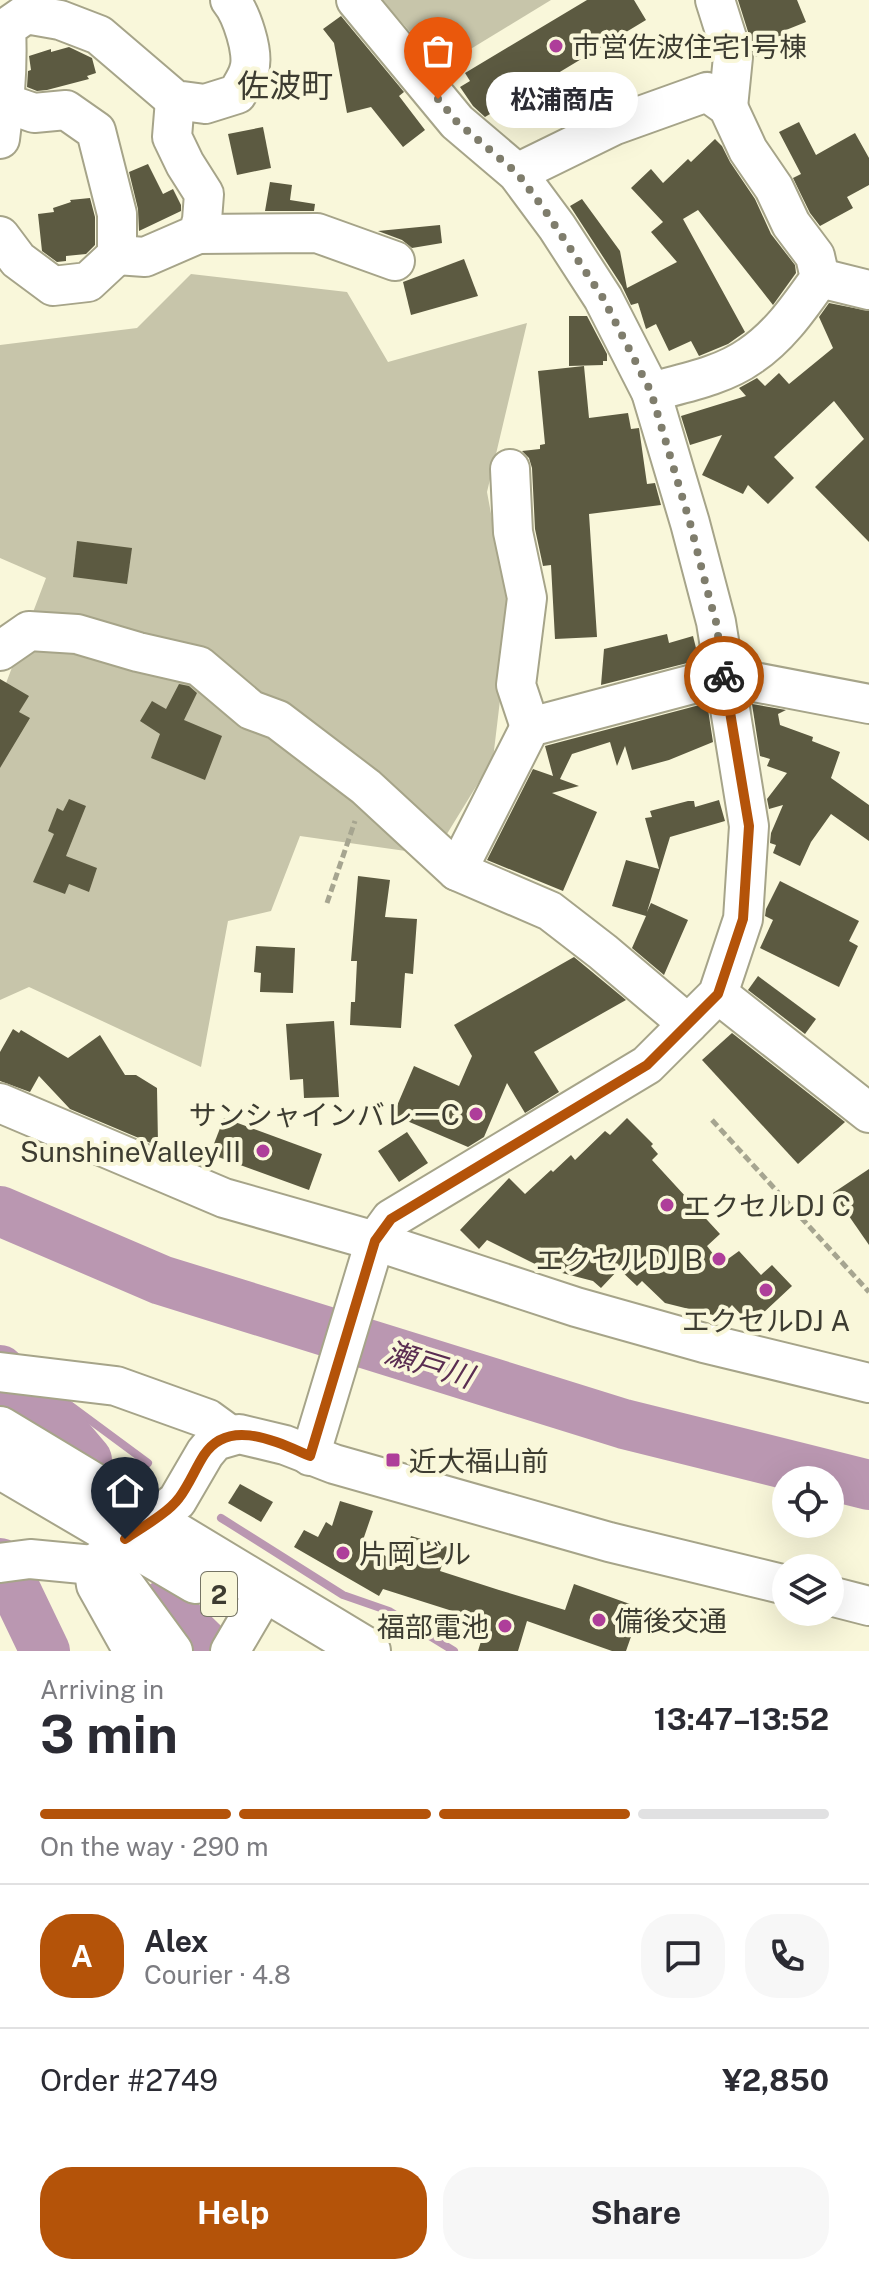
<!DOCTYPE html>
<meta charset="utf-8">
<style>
:root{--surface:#fff;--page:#f7f7f7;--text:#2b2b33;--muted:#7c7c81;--line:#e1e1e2;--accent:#b45309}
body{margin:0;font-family:"Public Sans","Noto Sans JP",sans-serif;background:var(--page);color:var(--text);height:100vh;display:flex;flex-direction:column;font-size:30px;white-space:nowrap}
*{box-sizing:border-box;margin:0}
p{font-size:26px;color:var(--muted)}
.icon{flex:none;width:44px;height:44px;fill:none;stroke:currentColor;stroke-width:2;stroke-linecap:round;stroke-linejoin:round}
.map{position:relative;height:1651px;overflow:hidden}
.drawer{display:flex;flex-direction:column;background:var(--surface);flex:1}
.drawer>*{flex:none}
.buttons{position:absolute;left:772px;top:1466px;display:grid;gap:16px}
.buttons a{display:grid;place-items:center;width:72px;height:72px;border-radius:50%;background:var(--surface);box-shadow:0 8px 32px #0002;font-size:40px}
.pin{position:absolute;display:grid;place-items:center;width:68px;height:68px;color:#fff;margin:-82px -34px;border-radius:50% 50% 50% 0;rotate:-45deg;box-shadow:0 0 8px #0007}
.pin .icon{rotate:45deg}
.courier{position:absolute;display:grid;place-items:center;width:80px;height:80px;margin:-40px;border:6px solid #b45309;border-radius:50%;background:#fff;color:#222;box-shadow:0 2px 10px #0007}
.bubble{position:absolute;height:56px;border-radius:28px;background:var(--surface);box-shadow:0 8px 32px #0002;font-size:26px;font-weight:700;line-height:56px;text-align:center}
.headline em{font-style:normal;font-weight:700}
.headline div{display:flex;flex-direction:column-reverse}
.headline{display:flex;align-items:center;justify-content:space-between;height:136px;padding:0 40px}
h1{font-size:52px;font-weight:700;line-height:60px}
.bar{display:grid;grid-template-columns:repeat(4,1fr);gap:12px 8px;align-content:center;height:96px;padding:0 40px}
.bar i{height:10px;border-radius:6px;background:var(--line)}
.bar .active{background:var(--accent)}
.bar p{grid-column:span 4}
.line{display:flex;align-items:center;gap:20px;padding:0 40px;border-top:2px solid var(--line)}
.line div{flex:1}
.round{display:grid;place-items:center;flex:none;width:84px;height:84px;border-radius:32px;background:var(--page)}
.cta{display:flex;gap:16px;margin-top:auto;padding:16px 40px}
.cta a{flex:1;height:92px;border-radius:32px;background:var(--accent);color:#fff;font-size:32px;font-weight:700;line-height:92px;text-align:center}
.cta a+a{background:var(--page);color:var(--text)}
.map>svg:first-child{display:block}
.green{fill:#c7c5aa}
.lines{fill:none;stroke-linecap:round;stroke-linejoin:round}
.stream{stroke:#ba97b1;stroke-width:8}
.river{stroke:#ba97b1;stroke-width:50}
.building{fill:#5c5a41}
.minor-casing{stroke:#a6a489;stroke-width:42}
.highway-casing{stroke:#a6a489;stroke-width:48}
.path{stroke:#a6a590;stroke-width:5;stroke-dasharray:8 4;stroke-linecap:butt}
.minor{stroke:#fff;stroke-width:38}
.highway{stroke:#fff;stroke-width:44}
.done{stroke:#7f7d6c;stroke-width:8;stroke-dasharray:0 14.4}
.route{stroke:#b45309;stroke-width:10}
.poi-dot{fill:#ae3e9a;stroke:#f9f7da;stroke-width:3}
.labels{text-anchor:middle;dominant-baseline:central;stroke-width:8;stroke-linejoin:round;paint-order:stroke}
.shield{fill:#f9f7da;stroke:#757464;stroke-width:2}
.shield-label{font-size:26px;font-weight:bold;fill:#3d3c31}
.poi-label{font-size:28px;fill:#3d3c31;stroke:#f9f7da;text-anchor:start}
.water-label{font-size:30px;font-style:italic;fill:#5a2d51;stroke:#f9f7da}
.quarter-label{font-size:32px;fill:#3d3c31;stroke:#f9f7da}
</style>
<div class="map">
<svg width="869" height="1651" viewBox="0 0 869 1651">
<rect width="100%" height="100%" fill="#f9f7da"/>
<g class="green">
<path d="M382,0H551L441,67Z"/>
<path d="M191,274L347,292L388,362L527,323L487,492L510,616L493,759L434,855L300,836L271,911L228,921L201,1067L29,987L0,1000V699L46,578L0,558V345L137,328Z"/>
</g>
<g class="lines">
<g class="stream">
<path d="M52,1392L148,1463"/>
<path d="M221,1518L343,1595L389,1611L454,1651"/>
</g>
<g class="river">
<path d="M0,1211L161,1280L624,1424L869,1485"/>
<path d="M0,1370L65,1434L87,1460"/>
<path d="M0,1563L9,1576L45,1651"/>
<path d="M164,1605L211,1651"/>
</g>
</g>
<g class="building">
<path d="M587,0H634L646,20L485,117L473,106L460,87L470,81L465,73Z"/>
<path d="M738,0H797L806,22L781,32L786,46L756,57Z"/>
<path d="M341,16L404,92L399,96L425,130L403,147L371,107L347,113L334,43L323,29Z"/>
<path d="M69,47L92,58L96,73L87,76L89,79L47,90L37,91L27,87L28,71L31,70L29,56L51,49V52Z"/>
<path d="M799,122L816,155L855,133L869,158V185L847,197L853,208L820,226L810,213L793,178L801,174L779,132Z"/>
<path d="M263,127L271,168L237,175L228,134Z"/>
<path d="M715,139L722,146L730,162L755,199L771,234L795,265L796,273L773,305L698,210L683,219L745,332L728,344L699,356L691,341L669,351L656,324L646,329L638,303L631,305L622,286L570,206L582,199L620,251L627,288L677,262L651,232L663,222L631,188L651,169L663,183L688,159L691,162Z"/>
<path d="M148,164L163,194L173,189L181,205V211L139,231L138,209L129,172Z"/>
<path d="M270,182L292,185L290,200L315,204L314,211H265Z"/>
<path d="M90,198L95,217V245L86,254L66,256V261L57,262L42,251L38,214L54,212L53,208L71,202L70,200Z"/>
<path d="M440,225L442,243L412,248L402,240L378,231Z"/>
<path d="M464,259L478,296L411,315L403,282Z"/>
<path d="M829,303L869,311V542L815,487L864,439L834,401L774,457L794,478L768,504L748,485L743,494L702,475L722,435L690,445L681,416L746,396L739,388L757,378L765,386L779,373L789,384L833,348L819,317Z"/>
<path d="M569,316H587L607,354V361H603V365L569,366Z"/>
<path d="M584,366L589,418L628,413L631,429L639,428L647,484L655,483L661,505L589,514L597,637L555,639L551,565L543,566L535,529L532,468L529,458L522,451L540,449V445L545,444L538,371Z"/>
<path d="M77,541L132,548L127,584L73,577Z"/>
<path d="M667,634L669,643L693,636L699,660L601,685L604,649Z"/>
<path d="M0,679L29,696L19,712L30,718L0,768Z"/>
<path d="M179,684L189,686L197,693L184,720L222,736L205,780L151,758L160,734L140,721L152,701L166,709Z"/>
<path d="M707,703L713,742L669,760L632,770L625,746L617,766L610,742L572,754L560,779L579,786L552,793L597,812L563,891L487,860L533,769L553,776L545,746Z"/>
<path d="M752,704L786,710L778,714L780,725L813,737L812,741L840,752L831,778L869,805V841L831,814L811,842L800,866L773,853L776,845L770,843L771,833L783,805L769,809L767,799L787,773L767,766L770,759L760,756Z"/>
<path d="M69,799L86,806L66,856L97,868L89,892L69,884L65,894L33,882L54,834L48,831L57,808L63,811Z"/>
<path d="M719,800L725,821L670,837L647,912L651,903L688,920L664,975L632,948L646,916L612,906L626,860L659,869L645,818L652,817L650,811L688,801H694L695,807Z"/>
<path d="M358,876L390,880L385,917L417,919L413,974L405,973L401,1028L350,1025L351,1002H355L357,961H351Z"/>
<path d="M780,881L859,921L849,941L858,946L839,987L760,948L773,920L765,916L766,909Z"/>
<path d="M256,946L295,948L293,993L260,992L261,973L254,972Z"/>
<path d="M574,957L626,1000L534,1052L559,1092L525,1113L507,1083L484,1137L468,1147L393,1115L414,1066L459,1086L472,1056L454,1025Z"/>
<path d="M758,976L816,1019L805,1034L748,990Z"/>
<path d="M334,1021L339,1097L304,1098L303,1079L290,1080L286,1024Z"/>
<path d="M13,1029L19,1033L21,1030L68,1058L100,1035L125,1075H136L157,1088L158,1144H153L70,1109L39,1076L30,1092L0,1081V1052Z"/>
<path d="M732,1033L845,1122L798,1164L702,1060Z"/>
<path d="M224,1118L322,1154L309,1190L210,1154Z"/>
<path d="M627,1118L653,1144L651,1146L658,1154L652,1160L720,1234L707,1246L721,1264L739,1251L761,1275L772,1265L792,1286L761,1315L757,1311L747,1321L732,1305L721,1317L665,1303L642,1281L637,1286L619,1269L601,1288L593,1281L543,1268L487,1240L479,1249L460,1230L509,1178L525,1194L551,1170L553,1172L571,1155L575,1160L605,1131L610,1135Z"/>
<path d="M407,1132L428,1163L399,1182L378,1151Z"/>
<path d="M869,1169V1245L833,1193Z"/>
<path d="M240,1484L273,1502L261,1522L228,1503Z"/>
<path d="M340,1501L373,1511L362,1543L402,1565L411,1536L448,1547L440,1571L499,1590L565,1610L574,1584L641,1608L626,1651H612L527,1621L518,1651H478L487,1622L383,1589L379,1596L294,1547L304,1530L318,1537L326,1522L332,1526Z"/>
</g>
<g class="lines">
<g class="minor-casing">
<g id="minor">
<path d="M715,0L733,57L728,107"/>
<path d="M0,139C5,102 8,65 6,28L26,14L60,20L99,35L175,100L205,104L237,94C241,86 247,78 249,70C255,53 241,13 230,0"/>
<path d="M517,173L615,125L707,92L728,107L748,150L774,188L791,224L815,256L820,278C800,306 780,336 750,356C722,376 684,383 651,392"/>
<path d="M198,234L317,233L395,261"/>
<path d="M0,236L18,260L53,286L88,282L117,255V214L96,131L66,110L34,113L5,103"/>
<path d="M117,255L145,257L198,234L202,220L204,194L185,164L172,137L175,100"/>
<path d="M820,278L869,290"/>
<path d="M510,469L513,532L527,598L516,685L530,727"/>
<path d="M0,651L29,631L77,634L138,652L199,666L251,710L278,720L366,787L457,871"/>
<path d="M718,994L869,1113"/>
<path d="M688,1024L603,952L550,911L457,871L530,727L723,676L869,704"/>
<path d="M0,1103L224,1198L375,1241L576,1307L704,1343L869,1383"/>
<path d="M0,1372L116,1386L208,1419L230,1435"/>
<path d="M310,1456L375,1241L391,1219L647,1065L718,994L743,919L749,826L716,622L690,523L651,392L603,298L557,227L517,173L457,122L356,0"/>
<path d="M0,1563L30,1559L93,1565L124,1584L173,1651"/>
<path d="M93,1565L177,1501L205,1453L215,1441L239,1434L285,1445L334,1464L609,1542L786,1585"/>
<path d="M93,1565L96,1585L133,1651"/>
<path d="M830,1596L869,1606"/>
<path d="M230,1651L267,1588"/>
</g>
</g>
<g class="highway-casing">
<g id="highway">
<path d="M0,1429L368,1651"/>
<path d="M0,1466L196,1581"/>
</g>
</g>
<g class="path">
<path d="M327,903L355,821"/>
<path d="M712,1120L869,1292"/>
</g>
<use href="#minor" class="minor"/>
<use href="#highway" class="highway"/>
</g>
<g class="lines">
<path class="done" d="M438,99L457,122L517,173L544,209L603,298L651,392L690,523L709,597L716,622L724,676"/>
<path class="route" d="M125,1539C141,1528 168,1513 179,1498C189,1485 195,1469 204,1455C229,1417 277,1442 310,1456L375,1241L391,1219L647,1065L718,994L743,919L749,826L724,676"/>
</g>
<g class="poi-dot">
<circle cx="556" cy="46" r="8"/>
<circle cx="476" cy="1114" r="8"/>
<circle cx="263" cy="1151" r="8"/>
<circle cx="667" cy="1205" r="8"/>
<circle cx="719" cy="1259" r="8"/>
<circle cx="766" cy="1290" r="8"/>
<rect x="385" y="1452" width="16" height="16" rx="4"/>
<circle cx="343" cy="1553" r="8"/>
<circle cx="599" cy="1620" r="8"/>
<circle cx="505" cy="1626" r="8"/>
</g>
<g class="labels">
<rect class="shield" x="201" y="1572" width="36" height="44" rx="6"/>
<g class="shield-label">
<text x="219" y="1594">2</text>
</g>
<g class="poi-label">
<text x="572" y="46">市営佐波住宅1号棟</text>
<text x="460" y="1114" text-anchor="end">サンシャインバレーC</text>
<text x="247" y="1151" text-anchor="end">SunshineValleyⅡ</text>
<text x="683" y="1205">エクセルDJ C</text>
<text x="703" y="1259" text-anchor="end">エクセルDJ B</text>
<text x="766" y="1320" text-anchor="middle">エクセルDJ A</text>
<text x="409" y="1460">近大福山前</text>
<text x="359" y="1553">片岡ビル</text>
<text x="615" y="1620">備後交通</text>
<text x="489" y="1626" text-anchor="end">福部電池</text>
</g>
<g class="water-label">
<text transform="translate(429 1364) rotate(17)">瀬戸川</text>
</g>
<g class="quarter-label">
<text x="285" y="85">佐波町</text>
</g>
</g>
</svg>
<div class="buttons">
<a><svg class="icon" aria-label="locate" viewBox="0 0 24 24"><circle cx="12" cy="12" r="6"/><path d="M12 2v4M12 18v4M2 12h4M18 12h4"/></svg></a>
<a><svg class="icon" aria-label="layers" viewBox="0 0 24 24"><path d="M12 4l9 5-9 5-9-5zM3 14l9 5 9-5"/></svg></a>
</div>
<div class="pin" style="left:438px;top:99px;background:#ea580c"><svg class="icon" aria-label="bag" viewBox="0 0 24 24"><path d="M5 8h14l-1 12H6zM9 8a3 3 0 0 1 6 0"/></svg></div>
<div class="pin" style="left:125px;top:1539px;background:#1f2937"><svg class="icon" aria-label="home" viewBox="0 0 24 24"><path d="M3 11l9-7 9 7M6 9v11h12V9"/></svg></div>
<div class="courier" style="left:724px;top:676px"><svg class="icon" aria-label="bike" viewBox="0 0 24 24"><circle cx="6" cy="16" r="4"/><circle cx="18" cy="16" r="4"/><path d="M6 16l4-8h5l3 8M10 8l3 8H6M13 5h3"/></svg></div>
<div class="bubble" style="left:486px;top:72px;width:152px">松浦商店</div>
</div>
<section class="drawer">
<div class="headline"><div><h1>3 min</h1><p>Arriving in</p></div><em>13:47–13:52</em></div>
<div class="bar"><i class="active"></i><i class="active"></i><i class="active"></i><i></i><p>On the way · 290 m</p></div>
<div class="line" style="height:144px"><b class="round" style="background:var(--accent);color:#fff">A</b><div><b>Alex</b><p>Courier · 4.8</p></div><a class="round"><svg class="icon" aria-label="chat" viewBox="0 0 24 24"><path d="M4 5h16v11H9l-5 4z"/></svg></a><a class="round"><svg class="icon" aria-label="phone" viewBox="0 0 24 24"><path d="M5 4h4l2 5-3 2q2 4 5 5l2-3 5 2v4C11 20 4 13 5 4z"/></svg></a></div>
<div class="line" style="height:104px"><div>Order #2749</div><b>¥2,850</b></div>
<div class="cta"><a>Help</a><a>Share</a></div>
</section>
